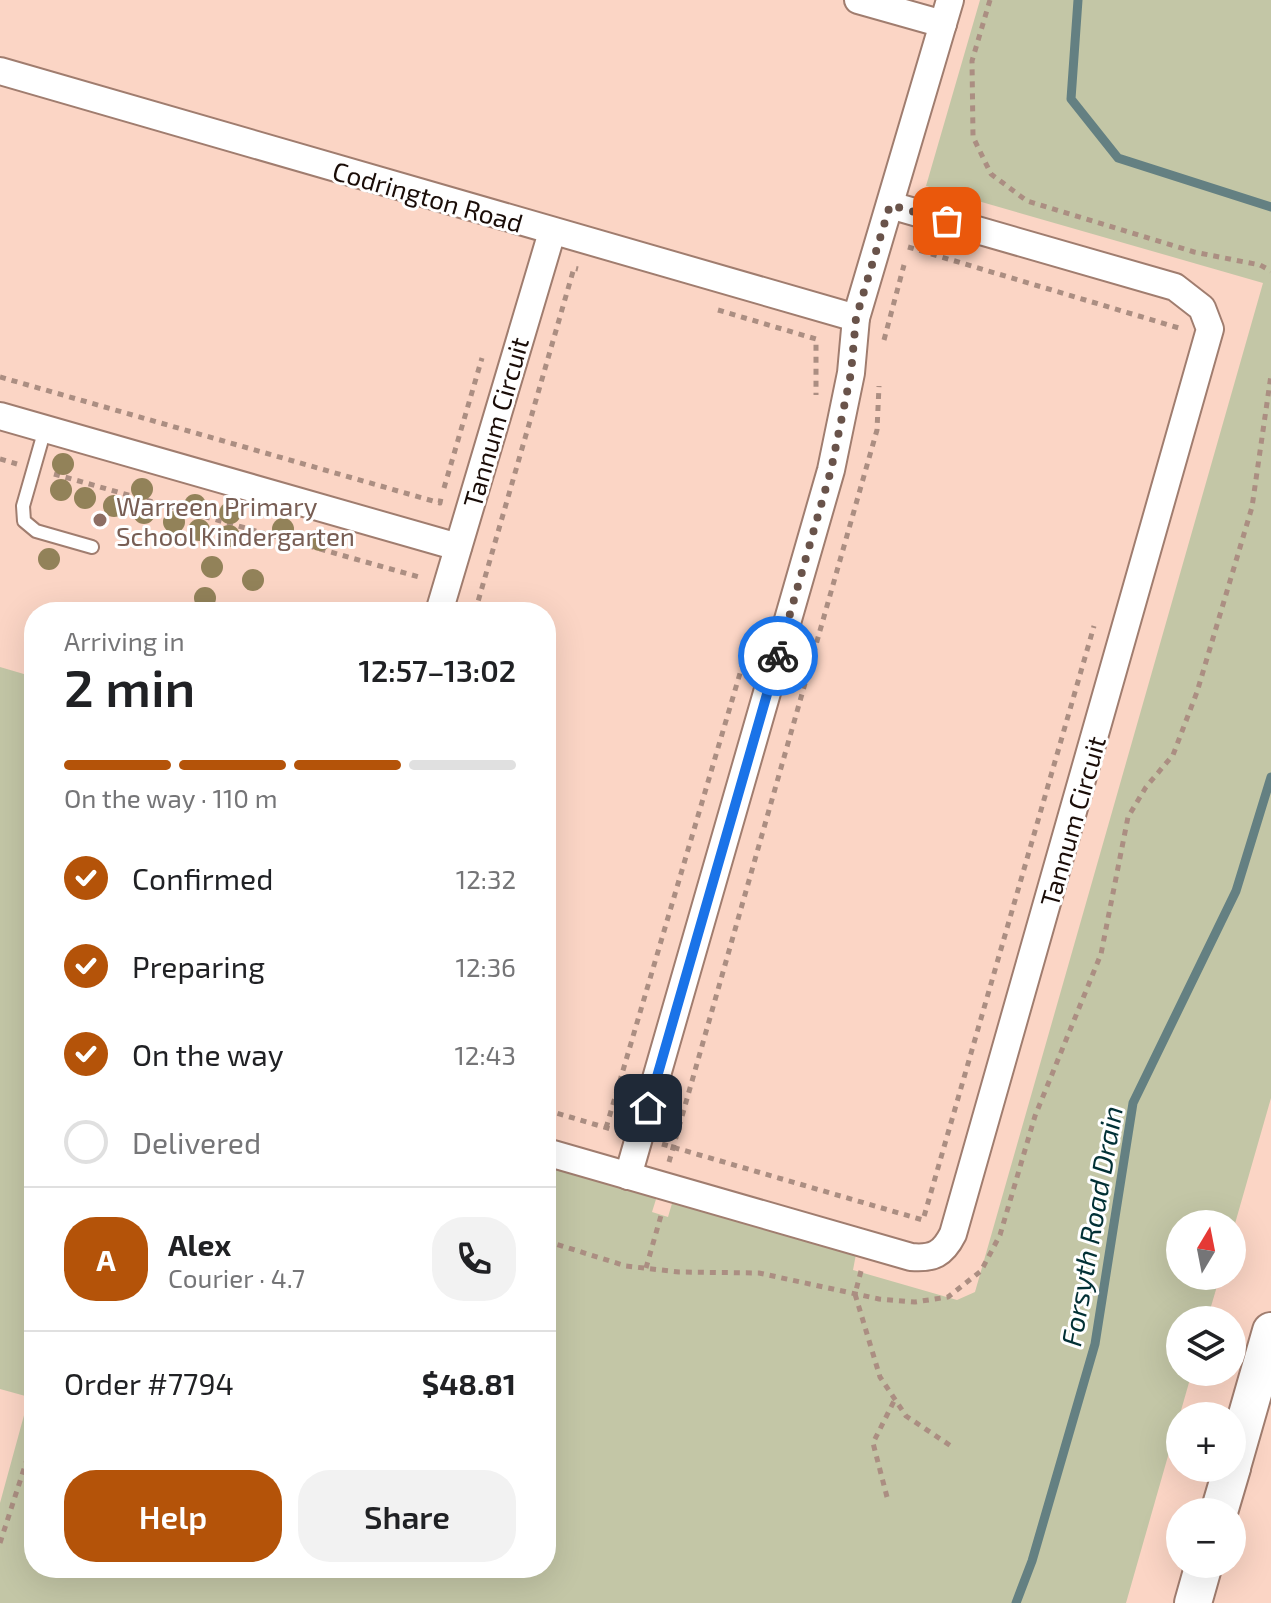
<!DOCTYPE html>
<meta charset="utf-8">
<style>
:root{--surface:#fff;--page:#f2f2f2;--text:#202124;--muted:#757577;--line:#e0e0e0;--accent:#b45309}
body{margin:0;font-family:"Exo 2",sans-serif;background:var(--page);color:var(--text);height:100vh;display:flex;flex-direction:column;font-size:30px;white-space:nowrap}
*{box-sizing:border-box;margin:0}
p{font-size:26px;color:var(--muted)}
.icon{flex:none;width:44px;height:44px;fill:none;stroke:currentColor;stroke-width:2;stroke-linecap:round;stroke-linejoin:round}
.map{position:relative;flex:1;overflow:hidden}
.panel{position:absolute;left:24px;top:602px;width:532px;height:976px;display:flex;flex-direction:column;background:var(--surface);border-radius:32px;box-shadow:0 8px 32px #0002}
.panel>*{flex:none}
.needle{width:52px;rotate:10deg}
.controls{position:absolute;left:1166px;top:1210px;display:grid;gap:16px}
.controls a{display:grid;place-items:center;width:80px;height:80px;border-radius:50%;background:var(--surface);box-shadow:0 8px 32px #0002;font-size:40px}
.pin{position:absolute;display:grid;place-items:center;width:68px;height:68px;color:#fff;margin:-34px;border-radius:16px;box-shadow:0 4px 12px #0006}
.courier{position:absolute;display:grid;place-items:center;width:80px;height:80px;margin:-40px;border:6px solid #1a73e8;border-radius:50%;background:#fff;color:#222;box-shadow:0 2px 10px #0007}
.head em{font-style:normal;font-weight:600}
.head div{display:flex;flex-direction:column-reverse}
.head{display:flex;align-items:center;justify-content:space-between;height:136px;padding:0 40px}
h1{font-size:52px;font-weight:600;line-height:60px}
.bar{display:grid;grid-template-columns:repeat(4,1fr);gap:12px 8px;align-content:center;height:96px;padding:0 40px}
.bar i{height:10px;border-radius:6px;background:var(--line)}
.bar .active{background:var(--accent)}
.bar p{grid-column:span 4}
.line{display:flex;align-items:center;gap:20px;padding:0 40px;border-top:2px solid var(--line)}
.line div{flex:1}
.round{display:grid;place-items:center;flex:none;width:84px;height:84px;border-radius:32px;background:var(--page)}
ol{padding:0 40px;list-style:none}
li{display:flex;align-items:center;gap:24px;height:88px}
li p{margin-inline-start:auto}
li .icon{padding:8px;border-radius:50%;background:var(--accent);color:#fff;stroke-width:4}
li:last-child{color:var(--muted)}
li i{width:44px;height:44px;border:4px solid var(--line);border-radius:50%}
.cta{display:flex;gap:16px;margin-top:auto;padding:16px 40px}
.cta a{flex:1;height:92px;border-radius:32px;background:var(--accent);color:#fff;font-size:32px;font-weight:600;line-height:92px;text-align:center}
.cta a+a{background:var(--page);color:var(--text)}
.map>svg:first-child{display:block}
.green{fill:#c3c6a6}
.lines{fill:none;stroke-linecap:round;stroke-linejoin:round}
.stream{stroke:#648082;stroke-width:9}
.lane-casing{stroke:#a07d6f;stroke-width:16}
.street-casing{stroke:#a07d6f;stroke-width:30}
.secondary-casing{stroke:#a07d6f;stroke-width:40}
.path{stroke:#ab8e82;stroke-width:5;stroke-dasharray:6 6;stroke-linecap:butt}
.lane{stroke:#fff;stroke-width:12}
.street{stroke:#fff;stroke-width:26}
.secondary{stroke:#fff;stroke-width:36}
.tree{fill:#928259}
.done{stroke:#69534a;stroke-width:8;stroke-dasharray:0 14.4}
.route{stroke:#1a73e8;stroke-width:10}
.education-dot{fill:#8d6e63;stroke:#fff;stroke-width:3}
.labels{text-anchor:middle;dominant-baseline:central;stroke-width:6;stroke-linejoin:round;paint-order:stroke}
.street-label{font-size:26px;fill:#1a0d08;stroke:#fff}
.education-label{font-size:26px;fill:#785e54;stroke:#fff;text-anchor:start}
.water-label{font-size:28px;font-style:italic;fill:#013035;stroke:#fff}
</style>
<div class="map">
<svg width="1271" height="1603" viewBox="0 0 1271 1603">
<rect width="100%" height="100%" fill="#fbd5c5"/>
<path class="green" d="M980,0H1271V1098L1232,1234V1224H1180V1276H1220L1207,1320H1180V1372H1192L1126,1603H0V1503L29,1397L0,1389V667L34,677V1568H546V1165L657,1196L652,1212L668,1217L673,1200L856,1254L853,1270L957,1300L975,1292L1263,283L926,186Z"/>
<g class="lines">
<g class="stream">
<path d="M1078,0L1071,99L1118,158L1271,207"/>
<path d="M1016,1603L1032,1561L1095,1344L1133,1103L1236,891L1271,777"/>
</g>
<g class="lane-casing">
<path id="lane" d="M45,429L23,506L24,521L36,531L92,547"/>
</g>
<g class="street-casing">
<g id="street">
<path d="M858,0L943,24"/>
<path d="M0,71L856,318"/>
<path d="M0,416L458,547"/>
<path d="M439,612L552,232"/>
<path d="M546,1152L911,1257C933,1259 943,1254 953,1234L1210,329L1202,308L1175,287L890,205"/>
<path d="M628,1176L831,470L851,373L856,318L950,0"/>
</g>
</g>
<g class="secondary-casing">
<g id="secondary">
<path d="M1232,1467L1271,1331"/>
<path d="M1219,1512L1232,1468"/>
<path d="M1193,1603L1204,1564"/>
</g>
</g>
<g class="path">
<path d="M990,0L972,61L973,137L991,174L1027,201L1194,252L1260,265L1271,271"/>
<path d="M908,247L1179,328"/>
<path d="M718,310L816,339V395"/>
<path d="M884,340L904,265"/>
<path d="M0,377L440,503L441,498"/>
<path d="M0,459L17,464"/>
<path d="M54,474L419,577"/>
<path d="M444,488L482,358"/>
<path d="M475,612L574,268L578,269"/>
<path d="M546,1110L614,1130"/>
<path d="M606,1128L751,636"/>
<path d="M662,1144L923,1220L1094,626"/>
<path d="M669,1162L877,430L879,386"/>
<path d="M546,1241L626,1266L679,1272L759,1273L879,1299L915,1302L948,1297L981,1271L1000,1235L1035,1116L1101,954L1128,817L1146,787L1173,755L1197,692L1252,507L1271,375"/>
<path d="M646,1268L662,1212"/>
<path d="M861,1271L855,1294L880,1377L906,1416L951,1446"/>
<path d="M887,1497L873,1443L895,1399"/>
<path d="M0,1543L34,1438"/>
</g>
<use href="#lane" class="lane"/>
<use href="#street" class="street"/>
<use href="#secondary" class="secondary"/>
</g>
<g class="tree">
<circle cx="63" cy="464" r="11"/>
<circle cx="142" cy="489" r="11"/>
<circle cx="61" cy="490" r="11"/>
<circle cx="85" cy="498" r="11"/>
<circle cx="195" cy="505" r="11"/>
<circle cx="114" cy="506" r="11"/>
<circle cx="144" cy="513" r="11"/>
<circle cx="230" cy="513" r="11"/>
<circle cx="174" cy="522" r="11"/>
<circle cx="283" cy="529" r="11"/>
<circle cx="199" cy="530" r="11"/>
<circle cx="229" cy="536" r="11"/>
<circle cx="320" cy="540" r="11"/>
<circle cx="49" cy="559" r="11"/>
<circle cx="212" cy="567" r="11"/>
<circle cx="253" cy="580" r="11"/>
<circle cx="205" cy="598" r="11"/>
</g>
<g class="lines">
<path class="done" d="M778,656L831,470L851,373L856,318L890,205L947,221"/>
<path class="route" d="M648,1108L778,656"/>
</g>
<circle class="education-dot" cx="100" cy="520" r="8"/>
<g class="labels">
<g class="street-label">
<text transform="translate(428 196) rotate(16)">Codrington Road</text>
<text transform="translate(495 422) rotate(-74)">Tannum Circuit</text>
<text transform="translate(1072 821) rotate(-74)">Tannum Circuit</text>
</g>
<g class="education-label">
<text x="116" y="505">Warreen Primary<tspan x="116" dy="30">School Kindergarten</tspan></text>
</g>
<g class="water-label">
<text transform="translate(1091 1226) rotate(-80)">Forsyth Road Drain</text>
</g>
</g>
</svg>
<div class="controls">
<a><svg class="needle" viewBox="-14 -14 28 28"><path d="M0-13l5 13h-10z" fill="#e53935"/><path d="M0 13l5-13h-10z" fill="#757577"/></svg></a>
<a><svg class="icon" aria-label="layers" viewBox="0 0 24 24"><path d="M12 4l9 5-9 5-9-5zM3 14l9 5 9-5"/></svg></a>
<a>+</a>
<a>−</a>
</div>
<div class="pin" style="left:947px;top:221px;background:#ea580c"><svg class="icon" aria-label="bag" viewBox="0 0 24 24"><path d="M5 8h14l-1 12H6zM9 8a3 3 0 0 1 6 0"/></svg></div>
<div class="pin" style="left:648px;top:1108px;background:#1f2937"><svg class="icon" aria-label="home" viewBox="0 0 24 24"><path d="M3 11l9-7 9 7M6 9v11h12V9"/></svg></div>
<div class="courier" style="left:778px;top:656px"><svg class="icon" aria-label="bike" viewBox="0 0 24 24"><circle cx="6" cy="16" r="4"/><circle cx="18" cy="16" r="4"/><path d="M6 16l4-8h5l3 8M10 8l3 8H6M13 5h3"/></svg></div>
<section class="panel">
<div class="head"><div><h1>2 min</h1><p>Arriving in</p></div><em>12:57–13:02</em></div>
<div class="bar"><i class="active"></i><i class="active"></i><i class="active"></i><i></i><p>On the way · 110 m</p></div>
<ol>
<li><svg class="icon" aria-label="check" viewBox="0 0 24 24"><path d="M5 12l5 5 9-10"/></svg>Confirmed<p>12:32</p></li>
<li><svg class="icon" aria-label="check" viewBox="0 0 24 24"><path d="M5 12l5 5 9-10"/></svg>Preparing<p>12:36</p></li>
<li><svg class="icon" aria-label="check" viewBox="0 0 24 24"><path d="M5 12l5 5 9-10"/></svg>On the way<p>12:43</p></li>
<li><i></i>Delivered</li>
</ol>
<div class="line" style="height:144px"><b class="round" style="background:var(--accent);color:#fff">A</b><div><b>Alex</b><p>Courier · 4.7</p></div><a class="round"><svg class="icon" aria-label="phone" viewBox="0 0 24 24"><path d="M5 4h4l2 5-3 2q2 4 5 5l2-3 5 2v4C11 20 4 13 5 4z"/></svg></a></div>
<div class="line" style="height:104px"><div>Order #7794</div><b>$48.81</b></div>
<div class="cta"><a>Help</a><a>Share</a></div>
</section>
</div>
